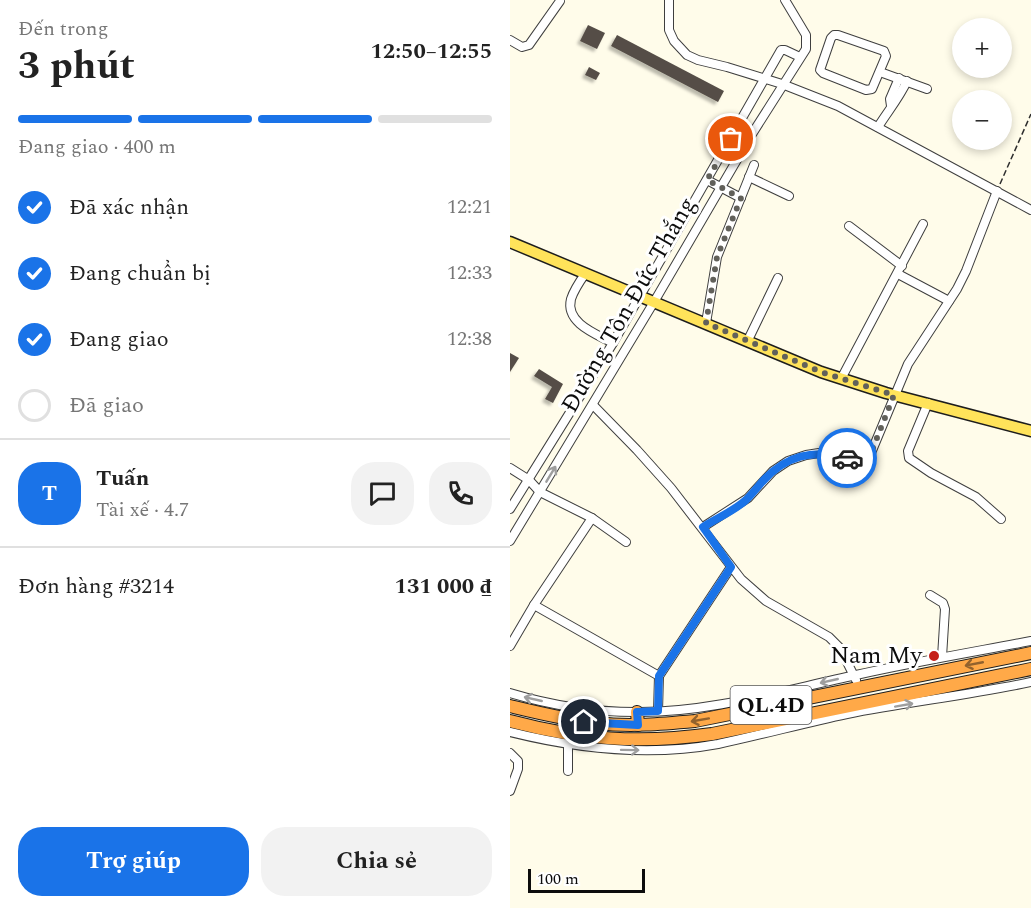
<!DOCTYPE html>
<html lang="vi">
<meta charset="utf-8">
<style>
:root{--surface:#fff;--page:#f2f2f2;--text:#222;--muted:#767676;--line:#e0e0e0;--accent:#1a73e8}
body{margin:0;font-family:Spectral,serif;background:var(--page);color:var(--text);height:100vh;display:flex;flex-direction:column;font-size:22px;white-space:nowrap}
*{box-sizing:border-box;margin:0}
p{font-size:20px;color:var(--muted)}
.icon{flex:none;width:33px;height:33px;fill:none;stroke:currentColor;stroke-width:2;stroke-linecap:round;stroke-linejoin:round}
.map{position:relative;flex:1;overflow:hidden}
.side{display:flex;flex-direction:column;background:var(--surface);width:510px}
.side>*{flex:none}
.buttons{position:absolute;left:442px;top:18px;display:grid;gap:12px}
.buttons a{display:grid;place-items:center;width:60px;height:60px;border-radius:50%;background:var(--surface);box-shadow:0 3px 9px #0003;font-size:30px}
.scale{position:absolute;left:18px;bottom:15px;width:117px;box-sizing:border-box;padding-left:6px;border:3px solid #0c0c0c;border-top:0;font-size:16px;line-height:21px;white-space:nowrap;color:#0c0c0c;-webkit-text-stroke:4px #fff;paint-order:stroke}
.pin{position:absolute;display:grid;place-items:center;width:51px;height:51px;color:#fff;margin:-26px;border:3px solid #fff;border-radius:50%;box-shadow:0 2px 6px #0007}
.courier{position:absolute;display:grid;place-items:center;width:60px;height:60px;margin:-30px;border:4px solid #1a73e8;border-radius:50%;background:#fff;color:#222;box-shadow:0 2px 8px #0007}
.headline em{font-style:normal;font-weight:700}
.headline div{display:flex;flex-direction:column-reverse}
.headline{display:flex;align-items:center;justify-content:space-between;height:102px;padding:0 18px}
h1{font-size:39px;font-weight:700;line-height:45px}
.bar{display:grid;grid-template-columns:repeat(4,1fr);gap:9px 6px;align-content:center;height:72px;padding:0 18px}
.bar i{height:8px;border-radius:4px;background:var(--line)}
.bar .active{background:var(--accent)}
.bar p{grid-column:span 4}
.line{display:flex;align-items:center;gap:15px;padding:0 18px;border-top:2px solid var(--line)}
.line div{flex:1}
.round{display:grid;place-items:center;flex:none;width:63px;height:63px;border-radius:24px;background:var(--page)}
ol{padding:0 18px;list-style:none}
li{display:flex;align-items:center;gap:18px;height:66px}
li p{margin-inline-start:auto}
li .icon{padding:6px;border-radius:50%;background:var(--accent);color:#fff;stroke-width:4}
li:last-child{color:var(--muted)}
li i{width:33px;height:33px;border:3px solid var(--line);border-radius:50%}
.primary-button{display:flex;gap:12px;margin-top:auto;padding:12px 18px}
.primary-button a{flex:1;height:69px;border-radius:24px;background:var(--accent);color:#fff;font-size:24px;font-weight:700;line-height:69px;text-align:center}
.primary-button a+a{background:var(--page);color:var(--text)}
main{display:flex;flex:1;min-height:0}
.map>svg:first-child{display:block}
.building{fill:#554e47;filter:url(#shadow)}
.lines{fill:none;stroke-linecap:round;stroke-linejoin:round}
.minor-casing{stroke:#3f3f3f;stroke-width:10}
.major-casing{stroke:#1d1d1d;stroke-width:13}
.highway-casing{stroke:#1d1d1d;stroke-width:14}
.path{stroke:#2e2e2e;stroke-width:1.5;stroke-dasharray:6 3;stroke-linecap:butt}
.minor{stroke:#fff;stroke-width:8}
.major{stroke:#ffe35a;stroke-width:10}
.highway{stroke:#ffa948;stroke-width:12}
.oneway{stroke:#9e9e9e}
.oneway2{stroke:#92622d}
.done{stroke:#61605a;stroke-width:6;stroke-dasharray:0 10.8}
.route{stroke:#1a73e8;stroke-width:8}
.poi-dot{fill:#c51f1a;stroke:#fff;stroke-width:2}
.labels{text-anchor:middle;dominant-baseline:central;stroke-width:6;stroke-linejoin:round;paint-order:stroke}
.shield{fill:#fff;stroke:#555;stroke-width:1.5}
.shield-label{font-size:22px;font-weight:bold;fill:#0c0c0c}
.street-label{font-size:24px;fill:#0c0c0c;stroke:#fff}
.poi-label{font-size:24px;fill:#0c0c0c;stroke:#fff;text-anchor:end}
</style>
<main>
<section class="side">
<div class="headline"><div><h1>3 phút</h1><p>Đến trong</p></div><em>12:50–12:55</em></div>
<div class="bar"><i class="active"></i><i class="active"></i><i class="active"></i><i></i><p>Đang giao · 400 m</p></div>
<ol>
<li><svg class="icon" aria-label="check" viewBox="0 0 24 24"><path d="M5 12l5 5 9-10"/></svg>Đã xác nhận<p>12:21</p></li>
<li><svg class="icon" aria-label="check" viewBox="0 0 24 24"><path d="M5 12l5 5 9-10"/></svg>Đang chuẩn bị<p>12:33</p></li>
<li><svg class="icon" aria-label="check" viewBox="0 0 24 24"><path d="M5 12l5 5 9-10"/></svg>Đang giao<p>12:38</p></li>
<li><i></i>Đã giao</li>
</ol>
<div class="line" style="height:108px"><b class="round" style="background:var(--accent);color:#fff">T</b><div><b>Tuấn</b><p>Tài xế · 4.7</p></div><a class="round"><svg class="icon" aria-label="chat" viewBox="0 0 24 24"><path d="M4 5h16v11H9l-5 4z"/></svg></a><a class="round"><svg class="icon" aria-label="phone" viewBox="0 0 24 24"><path d="M5 4h4l2 5-3 2q2 4 5 5l2-3 5 2v4C11 20 4 13 5 4z"/></svg></a></div>
<div class="line" style="height:78px"><div>Đơn hàng #3214</div><b>131 000 ₫</b></div>
<div class="primary-button"><a>Trợ giúp</a><a>Chia sẻ</a></div>
</section>
<div class="map">
<svg width="521" height="908" viewBox="0 0 521 908">
<defs>
<filter id="shadow"><feDropShadow dx="-3" dy="3" stdDeviation="1.5" flood-color="#0004"/></filter>
</defs>
<rect width="100%" height="100%" fill="#fffcea"/>
<g class="building">
<path d="M78,25L95,33L87,49L70,41Z"/>
<path d="M107,35L214,91L208,102L101,46Z"/>
<path d="M79,67L90,73L86,80L75,75Z"/>
<path d="M0,353L9,358L0,372Z"/>
<path d="M29,369L53,384L43,403L35,399L42,387L24,376Z"/>
</g>
<g class="lines">
<g class="minor-casing">
<g id="minor">
<path d="M159,0V30L164,41L177,55L188,60L217,67L272,84L328,106L521,210"/>
<path d="M324,35H328L374,51L376,56L362,89L356,90L313,73L310,70L321,38Z"/>
<path d="M0,40L12,47L19,45L50,1"/>
<path d="M370,72L417,89"/>
<path d="M381,106L380,99L389,78"/>
<path d="M368,127C378,111 389,98 397,81"/>
<path d="M239,177L279,196"/>
<path d="M197,180L231,198"/>
<path d="M339,226L392,266"/>
<path d="M75,274C70,281 64,290 61,299C55,323 86,334 103,343"/>
<path d="M388,274L439,301"/>
<path d="M196,323L207,257L244,165"/>
<path d="M238,340L268,278"/>
<path d="M331,379L413,224"/>
<path d="M418,403L398,451L399,458L421,473L466,497L491,519"/>
<path d="M83,405L127,450L161,488L231,579L256,601L319,637L330,648L346,680"/>
<path d="M0,468L19,480L30,492L82,518L116,542"/>
<path d="M0,509L103,343L271,50H275L290,57"/>
<path d="M193,527L238,498L263,471L278,461L296,455L309,453H319L349,460L355,458L361,453L398,364L447,289L456,271L487,191"/>
<path d="M0,541L144,302L242,134L296,49V35L275,0"/>
<path d="M420,595L433,603L435,609L432,657"/>
<path d="M24,605L149,676"/>
<path d="M0,646L24,605L82,518"/>
<path d="M0,693C40,705 84,712 126,712C199,713 275,690 346,675C404,662 463,652 521,641"/>
<path d="M148,711L149,676L221,567"/>
<path d="M0,732C68,749 138,757 208,744C251,735 294,723 337,714C398,702 460,695 521,682"/>
<path d="M0,753L8,761V769L0,791"/>
<path d="M58,771V743"/>
</g>
</g>
<g class="major-casing">
<path id="major" d="M0,242L311,372L376,393L521,431"/>
</g>
<g class="highway-casing">
<g id="highway">
<path d="M0,706C29,713 57,720 87,723C119,727 152,724 185,721L521,653"/>
<path d="M127,712L128,725"/>
<path d="M0,721C72,740 129,744 202,734L521,669"/>
</g>
</g>
<path class="path" d="M490,184L521,114"/>
<use href="#minor" class="minor"/>
<use href="#major" class="major"/>
<use href="#highway" class="highway"/>
</g>
<defs><path id="oneway-shaft" d="M-6 0H5M1.5-3L5.5 0L1.5 3" fill="none" stroke-width="1.6" stroke-linecap="round" stroke-linejoin="round" transform="scale(1.5)"/></defs>
<g class="oneway">
<use href="#oneway-shaft" transform="translate(41 474) rotate(-59)"/>
<use href="#oneway-shaft" transform="translate(319 681) rotate(167)"/>
<use href="#oneway-shaft" transform="translate(23 699) rotate(-167)"/>
<use href="#oneway-shaft" transform="translate(394 705) rotate(-10)"/>
<use href="#oneway-shaft" transform="translate(120 750) rotate(1)"/>
</g>
<g class="oneway2">
<use href="#oneway-shaft" transform="translate(464 664) rotate(169)"/>
<use href="#oneway-shaft" transform="translate(190 720) rotate(170)"/>
</g>
<g class="lines">
<path class="done" d="M221,139L197,180L231,198L207,257L196,323L311,372L384,395L361,453C353,460 347,460 337,458"/>
<path class="route" d="M74,722L128,725L127,712L148,711L149,676L221,567L193,527C207,518 224,511 236,500C242,494 247,488 252,482C276,455 303,449 337,458"/>
</g>
<circle class="poi-dot" cx="424" cy="656" r="6"/>
<g class="labels">
<rect class="shield" x="220.5" y="686" width="81" height="38" rx="4.5"/>
<g class="shield-label">
<text x="261" y="705">QL.4D</text>
</g>
<g class="street-label">
<text transform="translate(119 305) rotate(-60)">Đường Tôn Đức Thắng</text>
</g>
<g class="poi-label">
<text x="412" y="656">Nam My</text>
</g>
</g>
</svg>
<div class="buttons">
<a>+</a>
<a>−</a>
</div>
<div class="scale">100 m</div>
<div class="pin" style="left:221px;top:139px;background:#ea580c"><svg class="icon" aria-label="bag" viewBox="0 0 24 24"><path d="M5 8h14l-1 12H6zM9 8a3 3 0 0 1 6 0"/></svg></div>
<div class="pin" style="left:74px;top:722px;background:#1f2937"><svg class="icon" aria-label="home" viewBox="0 0 24 24"><path d="M3 11l9-7 9 7M6 9v11h12V9"/></svg></div>
<div class="courier" style="left:337px;top:458px"><svg class="icon" aria-label="car" viewBox="0 0 24 24"><path d="M5 17H2v-5l4-1 3-4h7l3 4 3 1v5h-3M9 17h6M6 11h13"/><circle cx="7" cy="17" r="2"/><circle cx="17" cy="17" r="2"/></svg></div>
</div>
</main>
